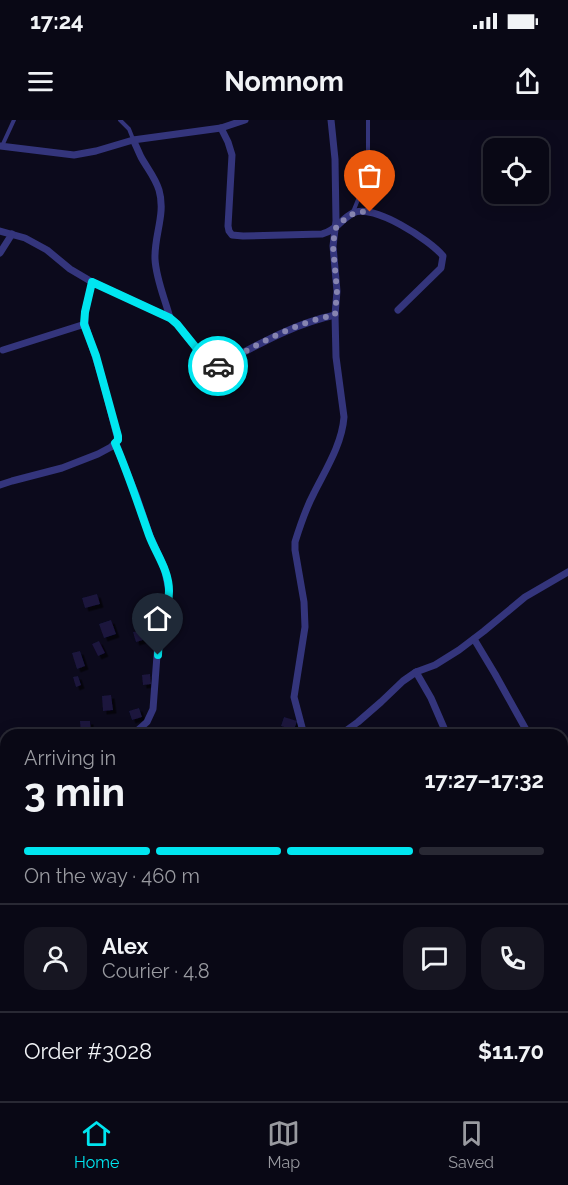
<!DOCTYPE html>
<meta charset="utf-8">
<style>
:root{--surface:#090815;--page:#171622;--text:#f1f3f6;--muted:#999aa0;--line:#292934;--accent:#00e6f0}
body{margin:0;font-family:Raleway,sans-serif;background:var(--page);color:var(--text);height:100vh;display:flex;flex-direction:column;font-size:22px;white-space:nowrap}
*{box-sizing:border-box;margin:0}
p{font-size:20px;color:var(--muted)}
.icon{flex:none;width:33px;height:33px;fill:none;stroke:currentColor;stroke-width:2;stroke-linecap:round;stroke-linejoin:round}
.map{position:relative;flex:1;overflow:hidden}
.side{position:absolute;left:0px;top:609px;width:568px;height:372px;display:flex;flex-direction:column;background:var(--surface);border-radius:18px 18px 0 0;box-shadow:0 3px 15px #0003,0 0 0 2px var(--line)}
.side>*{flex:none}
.tools{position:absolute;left:483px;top:18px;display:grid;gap:12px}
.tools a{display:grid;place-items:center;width:66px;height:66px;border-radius:12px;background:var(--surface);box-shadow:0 3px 15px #0003,0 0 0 2px var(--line);font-size:30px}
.pin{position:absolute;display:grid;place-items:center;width:51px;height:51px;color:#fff;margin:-62px -26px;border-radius:50% 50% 50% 0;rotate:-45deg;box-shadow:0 0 6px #0007}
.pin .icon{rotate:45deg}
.courier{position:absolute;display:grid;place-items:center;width:60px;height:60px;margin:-30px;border:4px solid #00e6f0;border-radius:50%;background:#fff;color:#222;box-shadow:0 2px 8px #0007}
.summary em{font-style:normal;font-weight:700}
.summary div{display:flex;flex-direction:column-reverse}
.summary{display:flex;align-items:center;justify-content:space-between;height:102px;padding:0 24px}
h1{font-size:39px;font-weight:700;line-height:45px}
.bar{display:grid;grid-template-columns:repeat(4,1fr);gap:9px 6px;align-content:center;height:72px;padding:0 24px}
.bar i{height:8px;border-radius:4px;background:var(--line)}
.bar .current{background:var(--accent)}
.bar p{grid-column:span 4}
.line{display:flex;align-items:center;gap:15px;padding:0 24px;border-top:2px solid var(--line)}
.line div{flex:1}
.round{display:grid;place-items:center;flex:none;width:63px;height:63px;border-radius:18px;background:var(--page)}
.status{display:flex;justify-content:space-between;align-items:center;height:42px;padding:0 30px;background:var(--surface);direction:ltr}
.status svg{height:16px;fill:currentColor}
header{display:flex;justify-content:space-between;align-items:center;height:78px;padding:0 24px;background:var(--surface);font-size:27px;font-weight:700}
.menu{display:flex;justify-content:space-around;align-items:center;height:84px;border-top:2px solid var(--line);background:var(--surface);font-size:16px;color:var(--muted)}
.menu a{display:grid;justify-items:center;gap:3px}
.menu .current{color:var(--accent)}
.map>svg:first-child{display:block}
.building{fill:#1b163d;filter:url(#shadow)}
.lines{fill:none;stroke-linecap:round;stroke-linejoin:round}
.service{stroke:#34357c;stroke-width:4}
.minor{stroke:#34357c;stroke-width:7}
.done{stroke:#8684b0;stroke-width:6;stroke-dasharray:0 10.8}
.route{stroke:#00e6f0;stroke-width:8}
</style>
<div class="status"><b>17:24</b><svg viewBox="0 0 49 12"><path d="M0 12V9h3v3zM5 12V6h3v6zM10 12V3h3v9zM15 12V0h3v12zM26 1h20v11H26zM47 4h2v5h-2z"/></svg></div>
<header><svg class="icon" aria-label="menu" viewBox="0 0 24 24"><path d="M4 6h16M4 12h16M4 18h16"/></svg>Nomnom<svg class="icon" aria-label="share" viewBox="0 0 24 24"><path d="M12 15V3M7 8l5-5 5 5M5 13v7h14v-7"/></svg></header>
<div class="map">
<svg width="568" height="981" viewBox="0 0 568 981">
<defs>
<filter id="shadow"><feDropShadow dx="3.5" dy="3.5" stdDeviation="0" flood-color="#0009"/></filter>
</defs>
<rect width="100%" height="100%" fill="#0c0a1c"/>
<g class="building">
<path d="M97,474L100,484L85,488L82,478Z"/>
<path d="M111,500L116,514L104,518L99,504Z"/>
<path d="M141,511L143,520L136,522L133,512Z"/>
<path d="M99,521L105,533L98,536L92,524Z"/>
<path d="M80,531L85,546L77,549L72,533Z"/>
<path d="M150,554L151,564L143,565L142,555Z"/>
<path d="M78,556L81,565L76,567L73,557Z"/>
<path d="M111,575L113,590L103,591L102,576Z"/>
<path d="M139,588L142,597L132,600L129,591Z"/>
<path d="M284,597L297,601L294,610L281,606Z"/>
<path d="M80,601H90L91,615H81Z"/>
</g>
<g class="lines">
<g class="service">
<path d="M120,0L129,9L133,19"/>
<path d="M2,26L14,0"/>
<path d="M353,92L368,55V0"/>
</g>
<g class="minor">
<path d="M221,8L228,22L232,35L228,106L229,111L232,115L243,116L322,114C336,111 341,99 353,93C373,83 430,120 443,136L441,148L398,190"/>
<path d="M133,20C136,25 138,31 141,37C147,48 155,57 159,70C166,94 154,115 155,139C156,159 165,179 170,198"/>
<path d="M0,26L74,35L96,31L133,20L221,8L245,0"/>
<path d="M0,111L25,118L47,130L70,149L92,162L170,198L177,204L210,245L214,248C254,227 292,204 335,195"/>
<path d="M0,133L12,114"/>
<path d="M3,230L85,204"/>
<path d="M115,323L136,375L150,416L164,447L169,471L167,489L158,522L153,589L147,602L138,610L124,615"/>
<path d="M0,365L12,361L62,348L98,334L111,327L118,320L103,261L85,204V192L92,162"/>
<path d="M474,519L495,554L529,615"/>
<path d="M416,552L431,578L447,615"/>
<path d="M304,615L294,577L305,507L304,482L295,430V422C300,406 306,388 314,373C326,349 342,324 344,297L336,237L335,195L337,171L333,126L336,101L335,39L331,0"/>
<path d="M340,615L358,602L381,582L403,561L416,552L435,545L459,530L484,511L525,477L568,452"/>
<path d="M562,689L568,701"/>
<path d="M0,763L6,770"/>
<path d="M562,903L568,901"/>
<path d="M58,975L63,981"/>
<path d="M185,975V981"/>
<path d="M516,975V981"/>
<path d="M39,981L47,975"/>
</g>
</g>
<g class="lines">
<path class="done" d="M218,246C256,226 293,203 335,195L337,171L333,126L335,109C346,97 353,90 370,92"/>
<path class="route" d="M158,535C158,512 169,492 169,471C169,450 156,434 149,415C138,384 128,353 115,323L118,320V316L96,236L84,204L85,192L92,162L170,198L177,204L210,245L214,248L218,246"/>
</g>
</svg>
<div class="tools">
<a><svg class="icon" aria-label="locate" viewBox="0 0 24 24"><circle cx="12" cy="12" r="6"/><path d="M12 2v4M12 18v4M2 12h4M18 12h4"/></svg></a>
</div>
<div class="pin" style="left:370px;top:92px;background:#ea580c"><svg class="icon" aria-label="bag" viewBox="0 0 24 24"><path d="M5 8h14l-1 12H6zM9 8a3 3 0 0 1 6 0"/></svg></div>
<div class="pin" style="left:158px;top:535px;background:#1f2937"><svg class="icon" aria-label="home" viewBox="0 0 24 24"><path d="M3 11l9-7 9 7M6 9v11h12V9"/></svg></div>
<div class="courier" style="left:218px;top:246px"><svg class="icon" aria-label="car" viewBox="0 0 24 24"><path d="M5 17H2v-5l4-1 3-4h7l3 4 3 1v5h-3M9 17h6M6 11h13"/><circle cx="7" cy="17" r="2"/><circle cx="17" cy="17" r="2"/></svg></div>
<section class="side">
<div class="summary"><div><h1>3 min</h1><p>Arriving in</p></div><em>17:27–17:32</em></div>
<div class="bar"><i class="current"></i><i class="current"></i><i class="current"></i><i></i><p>On the way · 460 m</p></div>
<div class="line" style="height:108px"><a class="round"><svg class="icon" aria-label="person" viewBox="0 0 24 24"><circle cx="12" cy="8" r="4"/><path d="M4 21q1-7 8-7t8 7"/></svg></a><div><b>Alex</b><p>Courier · 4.8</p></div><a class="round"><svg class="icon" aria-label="chat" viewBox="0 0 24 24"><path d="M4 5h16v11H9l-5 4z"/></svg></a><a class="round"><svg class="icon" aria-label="phone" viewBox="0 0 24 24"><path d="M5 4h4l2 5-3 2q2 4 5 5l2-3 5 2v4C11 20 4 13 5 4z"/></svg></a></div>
<div class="line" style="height:78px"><div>Order #3028</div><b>$11.70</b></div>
</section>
</div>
<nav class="menu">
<a class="current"><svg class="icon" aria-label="home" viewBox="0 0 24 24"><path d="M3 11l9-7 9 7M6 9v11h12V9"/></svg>Home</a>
<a><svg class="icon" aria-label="map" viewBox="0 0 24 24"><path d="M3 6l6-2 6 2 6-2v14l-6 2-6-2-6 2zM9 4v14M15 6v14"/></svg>Map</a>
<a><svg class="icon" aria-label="saved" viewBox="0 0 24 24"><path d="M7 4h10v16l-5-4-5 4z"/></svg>Saved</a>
</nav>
